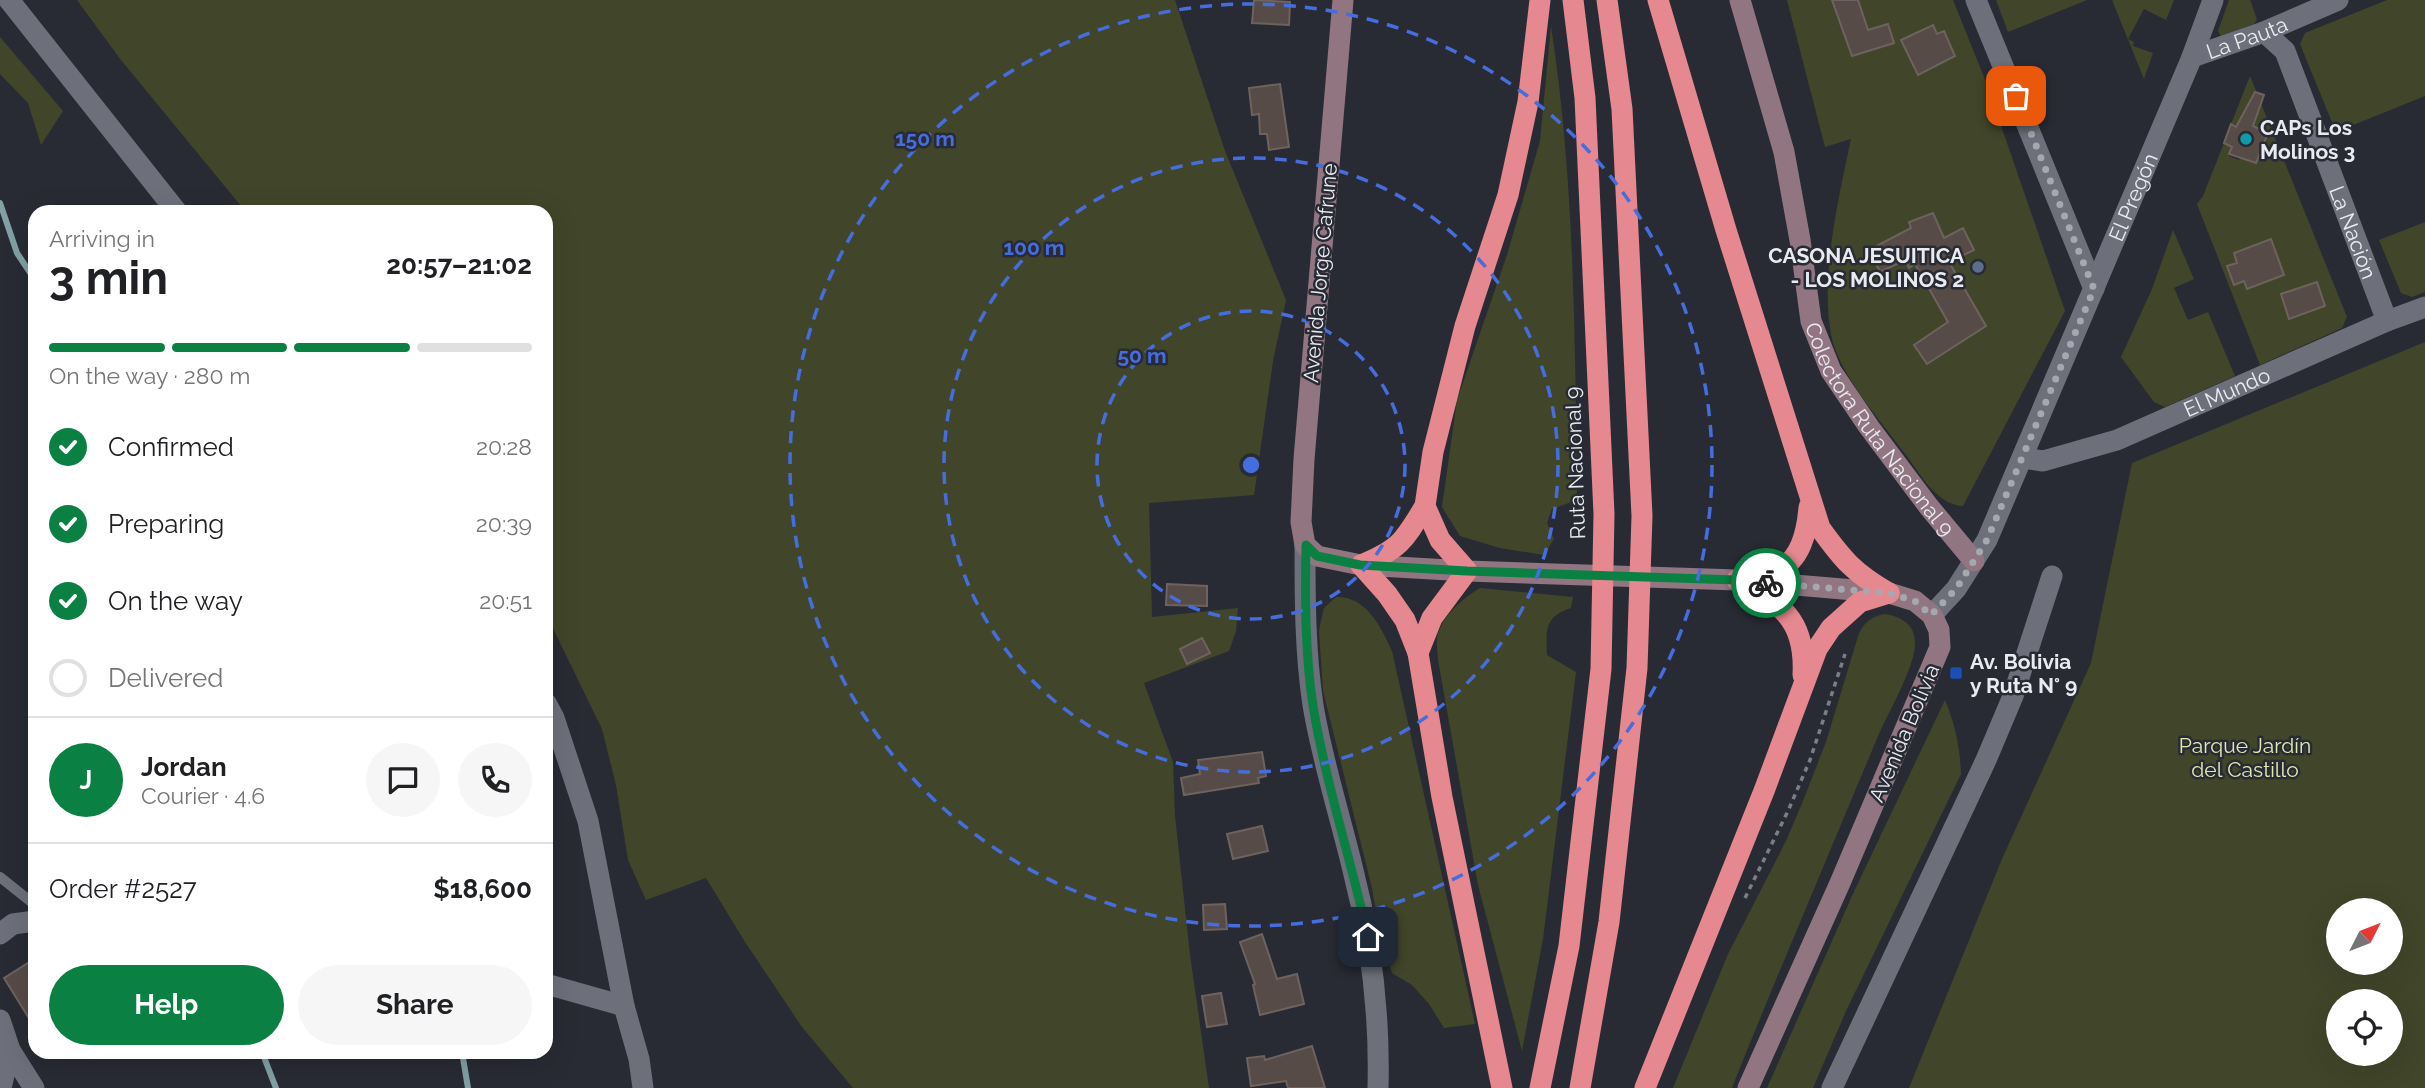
<!DOCTYPE html>
<meta charset="utf-8">
<style>
:root{--surface:#fff;--page:#f6f6f6;--text:#202124;--muted:#757577;--line:#e0e0e0;--accent:#0b8043}
body{margin:0;font-family:Raleway,sans-serif;background:var(--page);color:var(--text);height:100vh;display:flex;flex-direction:column;font-size:26px;white-space:nowrap}
*{box-sizing:border-box;margin:0}
p{font-size:23px;color:var(--muted)}
.icon{flex:none;width:38px;height:38px;fill:none;stroke:currentColor;stroke-width:2;stroke-linecap:round;stroke-linejoin:round}
.map{position:relative;flex:1;overflow:hidden}
.sheet{position:absolute;left:28px;top:205px;width:525px;height:854px;display:flex;flex-direction:column;background:var(--surface);border-radius:21px;box-shadow:0 7px 28px #0002}
.sheet>*{flex:none}
.needle{width:46px;rotate:48deg}
.fabs{position:absolute;left:2326px;top:898px;display:grid;gap:14px}
.fabs a{display:grid;place-items:center;width:77px;height:77px;border-radius:50%;background:var(--surface);box-shadow:0 7px 28px #0002;font-size:35px}
.pin{position:absolute;display:grid;place-items:center;width:60px;height:60px;color:#fff;margin:-30px;border-radius:14px;box-shadow:0 4px 10px #0006}
.courier{position:absolute;display:grid;place-items:center;width:70px;height:70px;margin:-35px;border:5px solid #0b8043;border-radius:50%;background:#fff;color:#222;box-shadow:0 2px 9px #0007}
.summary em{font-style:normal;font-weight:700}
.summary div{display:flex;flex-direction:column-reverse}
.summary{display:flex;align-items:center;justify-content:space-between;height:119px;padding:0 21px}
h1{font-size:46px;font-weight:700;line-height:52px}
.bar{display:grid;grid-template-columns:repeat(4,1fr);gap:10px 7px;align-content:center;height:84px;padding:0 21px}
.bar i{height:9px;border-radius:5px;background:var(--line)}
.bar .current{background:var(--accent)}
.bar p{grid-column:span 4}
.line{display:flex;align-items:center;gap:18px;padding:0 21px;border-top:2px solid var(--line)}
.line div{flex:1}
.round{display:grid;place-items:center;flex:none;width:74px;height:74px;border-radius:37px;background:var(--page)}
ol{padding:0 21px;list-style:none}
li{display:flex;align-items:center;gap:21px;height:77px}
li p{margin-inline-start:auto}
li .icon{padding:7px;border-radius:50%;background:var(--accent);color:#fff;stroke-width:4}
li:last-child{color:var(--muted)}
li i{width:38px;height:38px;border:4px solid var(--line);border-radius:50%}
.cta{display:flex;gap:14px;margin-top:auto;padding:14px 21px}
.cta a{flex:1;height:80px;border-radius:42px;background:var(--accent);color:#fff;font-size:28px;font-weight:700;line-height:80px;text-align:center}
.cta a+a{background:var(--page);color:var(--text)}
.map>svg:first-child{display:block}
.green{fill:#41462a;fill-rule:evenodd}
.lines{fill:none;stroke-linecap:round;stroke-linejoin:round}
.stream{stroke:#82a0a5;stroke-width:6}
.building{fill:#574b48;stroke:#6e625f;stroke-width:2}
.path{stroke:#7c7e86;stroke-width:3.5;stroke-dasharray:5 5;stroke-linecap:butt}
.lane{stroke:#6d6f7a;stroke-width:10}
.street{stroke:#6d6f7a;stroke-width:21}
.secondary{stroke:#917681;stroke-width:21}
.highway{stroke:#e68890;stroke-width:21}
.done{stroke:#a6a8af;stroke-width:7;stroke-dasharray:0 12.6}
.route{stroke:#0b8043;stroke-width:9}
.ring{fill:none;stroke:#466ddd;stroke-width:3.5;stroke-dasharray:12 9}
.culture-dot{fill:#0f9aa8;stroke:#292b34;stroke-width:2.5}
.service-dot{fill:#5c6f8a;stroke:#292b34;stroke-width:2.5}
.transit-dot{fill:#1a4fb4;stroke:#292b34;stroke-width:2.5}
.labels{text-anchor:middle;dominant-baseline:central;stroke-width:5;stroke-linejoin:round;paint-order:stroke}
.street-label{font-size:21px;fill:#e9ebf1;stroke:#292b34}
.poi-label{font-size:21px;font-weight:bold;fill:#e9ebf1;stroke:#292b34;text-anchor:start}
.park-label{font-size:21px;fill:#dee9ae;stroke:#292b34}
.centre{fill:#466ddd;stroke:#292b34;stroke-width:3.5}
.ring-label{font-size:21px;text-anchor:middle;font-weight:bold;fill:#466ddd;stroke:#292b34;stroke-width:5;stroke-linejoin:round;paint-order:stroke}
</style>
<div class="map">
<svg width="2425" height="1088" viewBox="0 0 2425 1088">
<rect width="100%" height="100%" fill="#292b34"/>
<g class="green">
<path d="M77,0H1175L1225,151L1286,300L1273,361L1254,495L1149,503L1152,617L1238,608L1236,631L1229,651L1144,683L1173,762L1175,816L1190,955L1209,1088H853L802,1027L745,942L706,878L646,900L628,860L616,785L602,729L546,614V212H246L121,60Z"/>
<path d="M1787,0H1953L1986,82L2065,311L1963,506C1937,505 1921,475 1906,455C1883,424 1837,372 1831,334C1820,276 1839,196 1851,139L1825,147Z"/>
<path d="M1996,0H2087L2008,32Z"/>
<path d="M2112,0H2174L2166,20L2144,9L2128,39L2134,42L2133,46L2153,53L2144,79Z"/>
<path d="M2229,0H2250L2257,19L2254,24L2221,36L2218,31Z"/>
<path d="M2387,0H2425V96L2336,132L2300,44L2305,33Z"/>
<path d="M1551,26C1575,183 1575,341 1577,500L1552,509L1547,523L1554,539L1544,555L1500,548L1460,536L1442,507L1457,400L1507,255L1540,141Z"/>
<path d="M0,37L63,111L41,145L28,103L0,74Z"/>
<path d="M2250,76L2347,317L2342,328L2260,365L2197,204L2203,196L2224,143L2232,147L2229,156L2239,160L2242,151L2244,159L2256,163L2268,133L2253,126L2242,117L2236,127L2231,124Z"/>
<path d="M2425,222V292L2412,297L2401,293L2379,240Z"/>
<path d="M2173,230L2194,279L2174,288L2188,320L2208,312L2235,376L2165,407L2154,402L2121,357L2152,289Z"/>
<path d="M2425,342V1088H1909L2002,859L2091,663L2132,463ZM2338,910H2390V962H2338ZM2338,1001H2390V1054H2338Z"/>
<path d="M1480,588L1573,597L1571,608C1544,617 1546,630 1547,655L1576,672L1543,939L1522,1051L1478,885L1438,660C1438,653 1436,644 1437,638C1441,617 1463,598 1480,588Z"/>
<path d="M1336,597C1366,596 1381,627 1392,651L1475,1024L1444,1028L1429,1004L1412,985L1392,973L1379,929L1372,888L1323,691L1319,630L1324,608Z"/>
<path d="M1884,614C1900,616 1915,624 1915,642C1916,666 1888,713 1878,736C1831,849 1783,961 1737,1075L1732,1088H1673L1728,954L1786,841L1803,801L1826,742L1859,633C1865,622 1871,617 1884,614Z"/>
<path d="M1945,700C1955,724 1960,747 1961,774L1846,1011L1813,1088H1767L1852,896Z"/>
</g>
<g class="lines">
<g class="stream">
<path d="M0,203L17,253L35,280"/>
<path d="M262,1052L276,1088"/>
<path d="M462,1052L468,1088"/>
</g>
</g>
<g class="building">
<path d="M1254,0L1290,2L1289,25L1252,23Z"/>
<path d="M1832,0H1858L1868,30L1888,24L1894,43L1852,56Z"/>
<path d="M1933,25L1937,34L1944,31L1955,56L1918,75L1901,40Z"/>
<path d="M1280,84L1289,147L1269,150L1267,134H1260L1259,114L1252,115L1249,88Z"/>
<path d="M2255,92L2264,95L2253,126L2268,133L2256,163L2229,154L2232,147L2224,143L2231,124L2236,127Z"/>
<path d="M1933,213L1944,238L1963,228L1974,250L1949,262L1986,326L1927,364L1914,345L1948,322L1915,264L1909,268L1905,260L1880,272L1869,250L1911,228L1909,222Z"/>
<path d="M2271,239L2284,275L2247,289L2244,281L2234,285L2227,266L2237,263L2234,253Z"/>
<path d="M2317,282L2325,306L2289,319L2281,294Z"/>
<path d="M1167,584L1207,586V606L1166,605Z"/>
<path d="M1202,638L1210,653L1187,664L1180,649Z"/>
<path d="M1262,752L1266,776L1258,778L1259,783L1184,795L1181,778L1200,774L1198,760Z"/>
<path d="M1262,826L1268,851L1233,859L1227,834Z"/>
<path d="M1225,904L1227,929L1204,930L1203,905Z"/>
<path d="M1262,934L1277,979L1297,974L1304,1004L1260,1015L1253,985L1255,984L1240,942Z"/>
<path d="M28,963L35,975V1028L4,978Z"/>
<path d="M1221,993L1227,1024L1207,1027L1202,996Z"/>
<path d="M1312,1046L1325,1088H1288L1286,1081L1251,1086L1247,1058L1264,1056L1265,1060Z"/>
</g>
<g class="lines">
<path class="path" d="M1745,898L1788,811L1810,760L1845,654"/>
<path class="lane" d="M0,877L35,905"/>
<g class="street">
<path d="M9,0L177,212"/>
<path d="M1976,0L2094,289"/>
<path id="s1" d="M2264,32L2285,51L2387,321"/>
<path id="s2" d="M2192,57L2264,32L2338,0"/>
<path id="s3" d="M2023,458L2043,461L2117,440L2387,321L2425,307"/>
<path d="M1305,545C1305,599 1305,652 1313,705C1322,760 1339,812 1352,866C1371,939 1380,1012 1378,1088"/>
<path id="s4" d="M1932,615L1956,589L1987,540L2192,57L2213,0"/>
<path d="M546,703L554,718L588,821L624,1006L639,1059L643,1088"/>
<path d="M0,934L13,924L35,921"/>
<path d="M546,984L624,1006"/>
<path d="M0,1020L10,1050L34,1088"/>
<path d="M1,1088L10,1050"/>
<path d="M1832,1088L1986,760L2013,696L2052,576"/>
</g>
<g class="secondary">
<path d="M1343,0L1304,459L1301,522L1305,545L1317,556L1361,565L1467,571L1737,580L1889,593L1915,601L1932,615L1939,630L1940,647L1840,883L1748,1088"/>
<path id="s5" d="M1740,0L1784,152L1800,240L1811,321L1831,371L1869,427L1929,507L1974,561"/>
</g>
<g class="highway">
<path d="M1658,0L1726,230L1820,528C1843,560 1854,573 1889,593"/>
<path d="M1737,580C1781,604 1806,619 1803,675"/>
<path d="M1737,580C1749,577 1764,577 1775,572C1801,561 1807,532 1809,507"/>
<path d="M1418,653L1405,620L1387,594L1361,565C1400,549 1404,541 1425,506"/>
<path d="M1502,1088L1442,797L1418,653L1432,618L1467,571L1440,540L1425,506L1433,452L1465,326L1508,195L1528,102L1540,0"/>
<path d="M1540,1088L1569,946L1601,669L1604,514L1585,98L1573,0"/>
<path d="M1580,1088L1609,922L1637,668L1642,516L1622,109L1607,0"/>
<path d="M1645,1088L1764,791L1817,649L1831,628L1860,602L1889,593"/>
</g>
</g>
<g class="lines">
<path class="done" d="M1766,583L1889,593L1915,601L1931,615L1956,589L1987,540L2094,289L2016,96"/>
<path class="route" d="M1368,937C1351,860 1326,784 1313,706C1305,653 1305,599 1306,545L1317,556L1360,565L1467,571L1737,580L1766,583"/>
</g>
<g class="ring">
<circle cx="1251" cy="465" r="154"/>
<circle cx="1251" cy="465" r="307"/>
<circle cx="1251" cy="465" r="461"/>
</g>
<circle class="culture-dot" cx="2246" cy="139" r="7"/>
<circle class="service-dot" cx="1978" cy="267" r="7"/>
<rect class="transit-dot" x="1949" y="666" width="14" height="14" rx="3.5"/>
<g class="labels">
<g class="street-label">
<text stroke="none"><textPath href="#s2" startOffset="58">La Pauta</textPath></text>
<text stroke="none"><textPath href="#s4" startOffset="466">El Pregón</textPath></text>
<text stroke="none"><textPath href="#s1" startOffset="222">La Nación</textPath></text>
<text transform="translate(1320 273) rotate(-85)">Avenida Jorge Cafrune</text>
<text stroke="none"><textPath href="#s3" startOffset="217">El Mundo</textPath></text>
<text stroke="none"><textPath href="#s5" startOffset="458">Colectora Ruta Nacional 9</textPath></text>
<text transform="translate(1575 463) rotate(-92)">Ruta Nacional 9</text>
<text transform="translate(1904 733) rotate(-67)">Avenida Bolivia</text>
</g>
<g class="poi-label">
<text x="2260" y="127">CAPs Los<tspan x="2260" dy="24">Molinos 3</tspan></text>
<text x="1964" y="255" text-anchor="end">CASONA JESUITICA<tspan x="1964" dy="24">- LOS MOLINOS 2</tspan></text>
<text x="1970" y="661">Av. Bolivia<tspan x="1970" dy="24">y Ruta N° 9</tspan></text>
</g>
<g class="park-label">
<text x="2245" y="745">Parque Jardín<tspan x="2245" dy="24">del Castillo</tspan></text>
</g>
</g>
<circle cx="1251" cy="465" r="10" class="centre"/>
<g class="ring-label">
<text x="925" y="146">150 m</text>
<text x="1034" y="255">100 m</text>
<text x="1142" y="363">50 m</text>
</g>
</svg>
<div class="fabs">
<a><svg class="needle" viewBox="-14 -14 28 28"><path d="M0-13l5 13h-10z" fill="#e53935"/><path d="M0 13l5-13h-10z" fill="#757577"/></svg></a>
<a><svg class="icon" aria-label="locate" viewBox="0 0 24 24"><circle cx="12" cy="12" r="6"/><path d="M12 2v4M12 18v4M2 12h4M18 12h4"/></svg></a>
</div>
<div class="pin" style="left:2016px;top:96px;background:#ea580c"><svg class="icon" aria-label="bag" viewBox="0 0 24 24"><path d="M5 8h14l-1 12H6zM9 8a3 3 0 0 1 6 0"/></svg></div>
<div class="pin" style="left:1368px;top:937px;background:#1f2937"><svg class="icon" aria-label="home" viewBox="0 0 24 24"><path d="M3 11l9-7 9 7M6 9v11h12V9"/></svg></div>
<div class="courier" style="left:1766px;top:583px"><svg class="icon" aria-label="bike" viewBox="0 0 24 24"><circle cx="6" cy="16" r="4"/><circle cx="18" cy="16" r="4"/><path d="M6 16l4-8h5l3 8M10 8l3 8H6M13 5h3"/></svg></div>
<section class="sheet">
<div class="summary"><div><h1>3 min</h1><p>Arriving in</p></div><em>20:57–21:02</em></div>
<div class="bar"><i class="current"></i><i class="current"></i><i class="current"></i><i></i><p>On the way · 280 m</p></div>
<ol>
<li><svg class="icon" aria-label="check" viewBox="0 0 24 24"><path d="M5 12l5 5 9-10"/></svg>Confirmed<p>20:28</p></li>
<li><svg class="icon" aria-label="check" viewBox="0 0 24 24"><path d="M5 12l5 5 9-10"/></svg>Preparing<p>20:39</p></li>
<li><svg class="icon" aria-label="check" viewBox="0 0 24 24"><path d="M5 12l5 5 9-10"/></svg>On the way<p>20:51</p></li>
<li><i></i>Delivered</li>
</ol>
<div class="line" style="height:126px"><b class="round" style="background:var(--accent);color:#fff">J</b><div><b>Jordan</b><p>Courier · 4.6</p></div><a class="round"><svg class="icon" aria-label="chat" viewBox="0 0 24 24"><path d="M4 5h16v11H9l-5 4z"/></svg></a><a class="round"><svg class="icon" aria-label="phone" viewBox="0 0 24 24"><path d="M5 4h4l2 5-3 2q2 4 5 5l2-3 5 2v4C11 20 4 13 5 4z"/></svg></a></div>
<div class="line" style="height:91px"><div>Order #2527</div><b>$18,600</b></div>
<div class="cta"><a>Help</a><a>Share</a></div>
</section>
</div>
